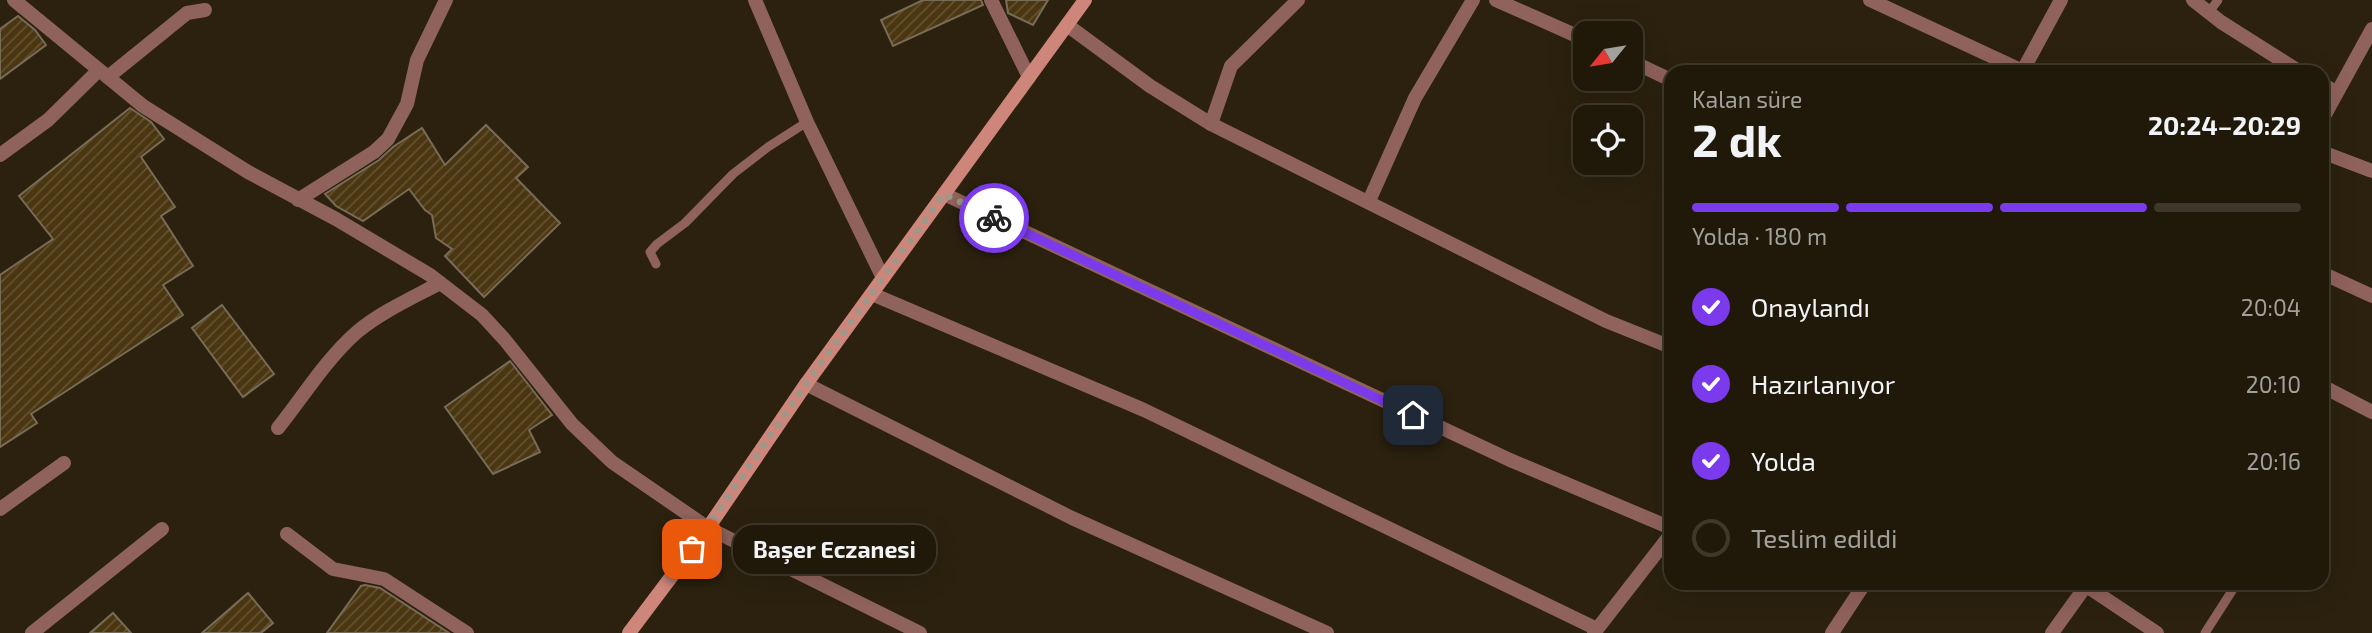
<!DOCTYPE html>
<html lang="tr">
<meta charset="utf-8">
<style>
:root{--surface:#20190a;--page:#282213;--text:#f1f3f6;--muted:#a2a09c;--line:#3d382b;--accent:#7c3aed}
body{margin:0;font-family:"Exo 2",sans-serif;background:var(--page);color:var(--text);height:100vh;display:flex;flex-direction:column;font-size:26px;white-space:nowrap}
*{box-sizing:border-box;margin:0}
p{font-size:23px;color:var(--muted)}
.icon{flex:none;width:38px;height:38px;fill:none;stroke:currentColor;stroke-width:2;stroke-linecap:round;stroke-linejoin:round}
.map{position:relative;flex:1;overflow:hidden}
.sheet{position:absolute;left:1664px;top:65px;width:665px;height:525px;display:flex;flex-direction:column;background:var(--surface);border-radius:21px;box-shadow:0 7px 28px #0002,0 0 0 2px var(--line)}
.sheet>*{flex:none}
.needle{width:46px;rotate:240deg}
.buttons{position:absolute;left:1573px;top:21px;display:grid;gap:14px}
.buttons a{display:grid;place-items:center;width:70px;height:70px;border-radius:14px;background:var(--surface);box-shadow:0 7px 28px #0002,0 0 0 2px var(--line);font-size:35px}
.pin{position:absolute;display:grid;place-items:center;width:60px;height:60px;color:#fff;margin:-30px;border-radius:14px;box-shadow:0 4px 10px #0006}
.courier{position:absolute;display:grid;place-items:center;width:70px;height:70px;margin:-35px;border:5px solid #7c3aed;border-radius:50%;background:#fff;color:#222;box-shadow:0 2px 9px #0007}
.bubble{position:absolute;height:49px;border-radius:21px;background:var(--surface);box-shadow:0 7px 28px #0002,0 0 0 2px var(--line);font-size:23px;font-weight:700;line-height:49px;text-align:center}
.summary em{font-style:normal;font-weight:700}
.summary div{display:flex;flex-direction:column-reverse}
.summary{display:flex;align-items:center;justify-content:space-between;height:119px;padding:0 28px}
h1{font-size:46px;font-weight:700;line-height:52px}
.bar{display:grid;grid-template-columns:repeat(4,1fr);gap:10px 7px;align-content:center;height:84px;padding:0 28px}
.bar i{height:9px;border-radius:5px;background:var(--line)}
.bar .on{background:var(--accent)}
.bar p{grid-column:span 4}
ol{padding:0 28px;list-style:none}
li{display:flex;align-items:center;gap:21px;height:77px}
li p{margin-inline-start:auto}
li .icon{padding:7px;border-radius:50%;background:var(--accent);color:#fff;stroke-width:4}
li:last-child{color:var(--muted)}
li i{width:38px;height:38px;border:4px solid var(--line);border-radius:50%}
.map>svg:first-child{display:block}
.building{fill:url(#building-hatch);stroke:#786c57;stroke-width:2}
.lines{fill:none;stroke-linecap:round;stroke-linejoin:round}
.service{stroke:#8f625b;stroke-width:9}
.minor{stroke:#8f625b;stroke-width:14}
.secondary{stroke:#ce857a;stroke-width:14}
.done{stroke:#9f9789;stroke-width:7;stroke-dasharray:0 12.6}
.route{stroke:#7c3aed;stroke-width:9}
</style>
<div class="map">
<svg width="2372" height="633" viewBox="0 0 2372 633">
<defs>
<pattern id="building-hatch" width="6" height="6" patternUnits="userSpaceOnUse" patternTransform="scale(1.75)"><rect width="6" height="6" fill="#4a3610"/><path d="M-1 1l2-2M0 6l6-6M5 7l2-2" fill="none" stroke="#645231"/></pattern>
</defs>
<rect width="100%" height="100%" fill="#2b210e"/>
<g class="building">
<path d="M923,0H981L983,5L893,46L881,20Z"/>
<path d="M1006,0H1048L1033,25L1008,13Z"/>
<path d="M18,16L35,30L46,45L0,79V29Z"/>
<path d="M130,108L151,122L164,139L141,157L175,207L161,216L193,266L163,285L183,315L31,414L37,423L0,447V275L53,239L19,196Z"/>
<path d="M486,125L528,167L516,178L560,223L484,297L445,256L452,249L436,238L432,215L425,210L409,189L363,221L336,206L325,194L379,160L393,147L422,128L445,165Z"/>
<path d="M222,305L274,374L243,397L192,328Z"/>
<path d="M510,361L552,415L529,430L540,452L493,474L445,407Z"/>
<path d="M365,585L380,588L449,633H327L361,586Z"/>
<path d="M248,593L273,623L261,633H202Z"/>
<path d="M113,613L131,633H90Z"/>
</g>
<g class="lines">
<g class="service">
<path d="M2209,12L2218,0"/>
<path d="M656,264L650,252L657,244L685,223L733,174L768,147L807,122"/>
<path d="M2205,633L2237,583"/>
</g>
<g class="minor">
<path d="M14,0L143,106L248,172L336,219L430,275L482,315L505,340L572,424L612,462L708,528L920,633"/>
<path d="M755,0L807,122L883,278"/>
<path d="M991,0L1029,77"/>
<path d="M1496,0L1586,40"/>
<path d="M1870,0L2023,71"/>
<path d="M2193,0L2221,22L2300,72"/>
<path d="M1067,25L1150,86L1211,124L1606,321L1671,347"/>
<path d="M1631,61L1671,80"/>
<path d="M2022,72L2061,0"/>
<path d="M108,77L187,13L205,10"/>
<path d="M2322,84L2336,92"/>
<path d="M2322,120L2372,29"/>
<path d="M1211,124L1231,66L1298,0"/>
<path d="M2322,152L2372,171"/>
<path d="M0,155L48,120L99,70"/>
<path d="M944,194L1510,460L1671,528"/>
<path d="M298,200L374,152L388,139L407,104L417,60L446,0"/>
<path d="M1369,201L1415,98L1473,0"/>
<path d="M2322,273L2372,296"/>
<path d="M872,294L1144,410L1597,629"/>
<path d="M806,384L1072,518L1327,633"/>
<path d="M2322,386L2372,412"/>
<path d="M278,428C303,397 326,359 357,332C381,312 412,298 440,283"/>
<path d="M0,509L64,463"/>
<path d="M287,534L333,569L384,579L467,633"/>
<path d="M2082,583L2157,633"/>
<path d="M32,633L162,529"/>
<path d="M1594,633L1671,534"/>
<path d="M1832,633L1865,583"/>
<path d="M2052,633L2088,583"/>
</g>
<path class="secondary" d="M629,633L708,528L806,384L1085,0"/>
</g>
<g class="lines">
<path class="done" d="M692,549L806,384L944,194L994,218"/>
<path class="route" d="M994,218L1413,415"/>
</g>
</svg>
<div class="buttons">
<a><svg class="needle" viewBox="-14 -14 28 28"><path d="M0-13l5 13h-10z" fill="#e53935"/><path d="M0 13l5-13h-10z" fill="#a2a09c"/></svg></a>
<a><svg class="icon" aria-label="locate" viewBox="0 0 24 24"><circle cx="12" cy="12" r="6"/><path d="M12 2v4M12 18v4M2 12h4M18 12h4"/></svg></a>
</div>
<div class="pin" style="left:692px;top:549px;background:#ea580c"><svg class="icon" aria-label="bag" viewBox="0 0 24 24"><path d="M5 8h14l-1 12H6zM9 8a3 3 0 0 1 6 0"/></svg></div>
<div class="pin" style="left:1413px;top:415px;background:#1f2937"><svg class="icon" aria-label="home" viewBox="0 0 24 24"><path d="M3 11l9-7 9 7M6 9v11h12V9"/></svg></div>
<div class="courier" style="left:994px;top:218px"><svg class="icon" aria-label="bike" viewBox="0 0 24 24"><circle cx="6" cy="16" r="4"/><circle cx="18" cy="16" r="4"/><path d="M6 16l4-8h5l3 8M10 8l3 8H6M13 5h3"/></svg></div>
<div class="bubble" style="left:733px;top:525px;width:203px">Başer Eczanesi</div>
<section class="sheet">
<div class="summary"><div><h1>2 dk</h1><p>Kalan süre</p></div><em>20:24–20:29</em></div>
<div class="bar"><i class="on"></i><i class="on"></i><i class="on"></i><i></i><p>Yolda · 180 m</p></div>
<ol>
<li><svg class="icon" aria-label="check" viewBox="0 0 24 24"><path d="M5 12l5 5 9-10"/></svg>Onaylandı<p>20:04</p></li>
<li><svg class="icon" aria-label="check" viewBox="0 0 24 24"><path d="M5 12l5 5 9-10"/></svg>Hazırlanıyor<p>20:10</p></li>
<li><svg class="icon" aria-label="check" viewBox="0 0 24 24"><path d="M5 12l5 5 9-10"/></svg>Yolda<p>20:16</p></li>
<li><i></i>Teslim edildi</li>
</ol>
</section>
</div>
